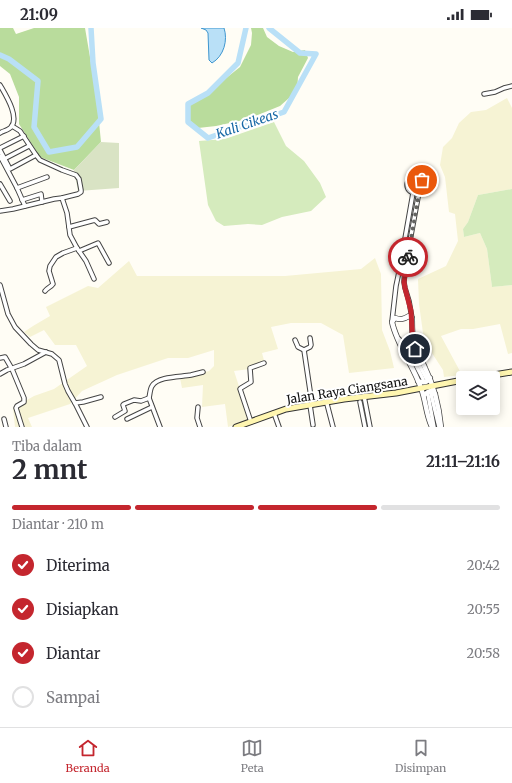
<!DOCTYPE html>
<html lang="id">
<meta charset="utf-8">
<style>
:root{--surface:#fff;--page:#f7f7f7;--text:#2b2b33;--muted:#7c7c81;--line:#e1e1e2;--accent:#c4262e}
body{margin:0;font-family:Merriweather,serif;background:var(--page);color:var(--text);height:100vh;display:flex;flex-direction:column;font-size:15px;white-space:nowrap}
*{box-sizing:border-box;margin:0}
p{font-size:13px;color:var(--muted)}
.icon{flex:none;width:22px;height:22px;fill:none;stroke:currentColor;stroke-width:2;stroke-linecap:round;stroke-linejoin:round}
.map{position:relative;height:399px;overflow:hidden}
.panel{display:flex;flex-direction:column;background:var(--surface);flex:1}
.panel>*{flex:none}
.controls{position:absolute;left:456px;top:343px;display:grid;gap:8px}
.controls a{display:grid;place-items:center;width:44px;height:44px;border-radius:4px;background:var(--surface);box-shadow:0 2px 10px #0003;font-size:20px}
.pin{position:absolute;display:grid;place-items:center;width:34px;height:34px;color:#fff;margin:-17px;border:2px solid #fff;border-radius:50%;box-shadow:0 1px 4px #0007}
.courier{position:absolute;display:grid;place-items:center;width:40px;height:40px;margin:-20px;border:3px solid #c4262e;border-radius:50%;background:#fff;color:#222;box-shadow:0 1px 5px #0007}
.summary em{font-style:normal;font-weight:700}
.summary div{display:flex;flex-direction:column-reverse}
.summary{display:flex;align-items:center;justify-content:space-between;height:68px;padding:0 12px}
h1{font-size:26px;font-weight:700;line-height:30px}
.bar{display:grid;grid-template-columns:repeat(4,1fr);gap:6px 4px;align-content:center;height:48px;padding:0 12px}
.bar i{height:5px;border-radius:3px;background:var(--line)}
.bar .current{background:var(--accent)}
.bar p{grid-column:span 4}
ol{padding:0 12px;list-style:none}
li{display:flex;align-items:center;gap:12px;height:44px}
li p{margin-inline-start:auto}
li .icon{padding:4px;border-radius:50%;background:var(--accent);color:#fff;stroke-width:4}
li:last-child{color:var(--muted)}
li i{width:22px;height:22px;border:2px solid var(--line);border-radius:50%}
.status{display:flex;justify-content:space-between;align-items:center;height:28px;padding:0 20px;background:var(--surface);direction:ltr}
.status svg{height:11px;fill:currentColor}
.tab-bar{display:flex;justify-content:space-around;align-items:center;height:56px;border-top:1px solid var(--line);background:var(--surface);font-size:11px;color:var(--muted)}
.tab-bar a{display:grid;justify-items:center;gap:2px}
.tab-bar .current{color:var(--accent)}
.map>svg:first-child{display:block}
.farmland{fill:#f6f3d4}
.green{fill:#d5ebbd}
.forest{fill:#b9dc9c}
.cemetery{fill:#d9e3c4}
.water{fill:#b9e0f7;stroke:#3f96cf}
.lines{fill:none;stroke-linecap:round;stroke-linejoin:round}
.river{stroke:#b9e0f7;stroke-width:5.5}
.minor-casing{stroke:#444;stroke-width:5.5}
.tertiary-casing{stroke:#444;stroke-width:6}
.secondary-casing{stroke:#333;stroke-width:7}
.minor{stroke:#fff;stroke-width:3.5}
.tertiary{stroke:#fff;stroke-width:4.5}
.secondary{stroke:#fff6b0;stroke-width:5}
.done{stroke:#646461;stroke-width:4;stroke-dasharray:0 7.2}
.route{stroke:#c4262e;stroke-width:5}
.labels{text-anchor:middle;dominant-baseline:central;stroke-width:4;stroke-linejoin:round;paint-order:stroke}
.street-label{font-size:12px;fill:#111;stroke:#fff}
.water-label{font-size:13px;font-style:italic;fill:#1768a6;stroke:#fff}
</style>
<div class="status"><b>21:09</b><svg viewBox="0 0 49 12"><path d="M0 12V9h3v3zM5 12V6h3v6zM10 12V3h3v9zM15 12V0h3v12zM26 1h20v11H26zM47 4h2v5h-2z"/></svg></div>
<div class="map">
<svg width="512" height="399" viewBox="0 0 512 399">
<rect width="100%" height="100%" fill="#fffdf5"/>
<g class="farmland">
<path d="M507,70L512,80V161L478,167L468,194L463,201L464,209L480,205L487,221L492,259L512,257V325L508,326L500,296L473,301H461L441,308L462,347L444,349L443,342L428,319L423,305L419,276L418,251L446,238L458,213L455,186L449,184L445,149L440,137L443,119L452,110L459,95L471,84L486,82Z"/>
<path d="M375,230L381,246L382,302L390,323L394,340L349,345L343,307L321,295H291L271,299L278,321L262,325L265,336L250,341L234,343L250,392L228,399L225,376L202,379L203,357L182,360L180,350L209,343L214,338V322L188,330H168L117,347L82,363L70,376L28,390L32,399H15L13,380L34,368L54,361L87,338L76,317H55L44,302L30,309L24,304L33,298L50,288L46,279L88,258L98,260L129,233L137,248H285L361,241Z"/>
</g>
<g class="green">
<path d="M274,94L286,118L304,133L320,155L326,169L311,183L282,189L262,197L248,196L224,198L216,193L208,177L199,113L225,111Z"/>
<path d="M512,161V257L492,259L487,221L480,205L464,209L463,201L468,194L478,167Z"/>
</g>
<g class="forest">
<path d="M0,0H13L16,6L34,0H85L96,64L101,114L74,142L40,129L19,96V69L10,46L0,38Z"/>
<path d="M251,0H263L267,9L279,18L293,24L305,22L308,30L298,49L297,63L280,78L248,91L216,98L198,100L187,90L186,82L193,74L215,59L240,39L251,17L252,5Z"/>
</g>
<path class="cemetery" d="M101,114L119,115V160L78,163L74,142Z"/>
<path class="water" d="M201,0H224C228,12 224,28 212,35L209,32L208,5L206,2Z"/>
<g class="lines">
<g class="river">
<path d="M246,0L238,35L208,65L188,76V94L208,110L284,84L316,26L300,25L269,0"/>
<path d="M0,27L9,31L38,53L34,99L49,124L77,119L101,91L93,35L91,0"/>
</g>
<g class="minor-casing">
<g id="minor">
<path d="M0,57C5,66 20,89 11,99C9,102 3,103 0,105"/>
<path d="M484,66L495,64L504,60L512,58"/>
<path d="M0,120L24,108"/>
<path d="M0,122L10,141L36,127"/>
<path d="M0,128L17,160L25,178"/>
<path d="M4,131L29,118"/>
<circle cx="415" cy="157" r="8"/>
<path d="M0,156L10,173"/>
<path d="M17,160L47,149"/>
<path d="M62,170L67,185L70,207L77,220L86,233L94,251"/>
<path d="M22,172L41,166L42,174"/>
<path d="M0,183L13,181L54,171L62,170L78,166L81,164V162L79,151L76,147L62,142L40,132L36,127L20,103L12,98"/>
<path d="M69,199L95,192L99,196L107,194"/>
<path d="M79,223L98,215L109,235"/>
<path d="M0,257L8,286L15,299L31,316L38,322L52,326L59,332L65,356L68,363L75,375L87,399"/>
<path d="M45,263C47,260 51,259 53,256L49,243L50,238L56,229L63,225L77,220"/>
<path d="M412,290L409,273L405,260L404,254L405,240L419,164"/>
<path d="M392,293L396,258L400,239L413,165"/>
<path d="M310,310L311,317L310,319L304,322L312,376"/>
<path d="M399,311L409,324L423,351"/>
<path d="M411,311L412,323L426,350"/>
<path d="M295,312L298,319L304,322"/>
<path d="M0,330L5,329L12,341L24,370V374L17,378L16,380L22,399"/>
<path d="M0,346L7,342L24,336L46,324"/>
<path d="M431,366L439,399"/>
<path d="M428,367L434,399"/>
<path d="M364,368L370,399"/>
<path d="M149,370C150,366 150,361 152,358C158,348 181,349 191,347C195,346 199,345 203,344"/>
<path d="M360,374L365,399"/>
<path d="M75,375L83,374L101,369"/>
<path d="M327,376L333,399"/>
<path d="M310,377L313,397"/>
<path d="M198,379L197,390L200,399"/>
<path d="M274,385L279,399"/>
<path d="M115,389L125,383L123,377L124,376L134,372L141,373L149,370L160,399"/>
<path d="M4,391L6,399"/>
<path d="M127,391L152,379"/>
<path d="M251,394L240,361L241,360L251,354L250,340L264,335"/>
</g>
</g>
<g class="tertiary-casing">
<g id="tertiary">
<path d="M418,353C423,355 427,355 430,350"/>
<path d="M424,367L428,364L431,363L435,366"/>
<path d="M432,399C426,387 426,373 421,360C413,337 397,317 392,294L395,290C401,292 404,291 409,288L412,290C412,299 412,309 414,318C416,326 422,332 425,340C434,358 439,378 441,399"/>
</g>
</g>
<g class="secondary-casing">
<g id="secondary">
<path d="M475,350L512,344"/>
<path d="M236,399L286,381L344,371L396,365L463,352"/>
</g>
</g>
<use href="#minor" class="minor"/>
<use href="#tertiary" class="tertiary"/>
<use href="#secondary" class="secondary"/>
</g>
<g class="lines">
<path class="done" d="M408,229L419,164C424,161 425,157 422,152"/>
<path class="route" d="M408,229L404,254L405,260L411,283L413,316L415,321"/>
</g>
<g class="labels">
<g class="street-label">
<text transform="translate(347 362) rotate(-9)">Jalan Raya Ciangsana</text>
</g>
<g class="water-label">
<text transform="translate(247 96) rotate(-19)">Kali Cikeas</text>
</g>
</g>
</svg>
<div class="controls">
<a><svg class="icon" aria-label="layers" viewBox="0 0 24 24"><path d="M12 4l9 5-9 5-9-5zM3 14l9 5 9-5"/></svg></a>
</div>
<div class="pin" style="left:422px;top:152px;background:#ea580c"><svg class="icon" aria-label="bag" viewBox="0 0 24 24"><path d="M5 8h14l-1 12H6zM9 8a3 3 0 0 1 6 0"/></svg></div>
<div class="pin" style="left:415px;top:321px;background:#1f2937"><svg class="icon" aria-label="home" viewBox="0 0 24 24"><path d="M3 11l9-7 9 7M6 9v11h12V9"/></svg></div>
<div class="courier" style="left:408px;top:229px"><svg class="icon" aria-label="bike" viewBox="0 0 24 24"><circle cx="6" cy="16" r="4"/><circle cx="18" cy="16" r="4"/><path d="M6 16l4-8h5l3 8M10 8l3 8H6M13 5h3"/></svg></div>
</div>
<section class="panel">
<div class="summary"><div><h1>2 mnt</h1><p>Tiba dalam</p></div><em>21:11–21:16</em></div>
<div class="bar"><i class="current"></i><i class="current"></i><i class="current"></i><i></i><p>Diantar · 210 m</p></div>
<ol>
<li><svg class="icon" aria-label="check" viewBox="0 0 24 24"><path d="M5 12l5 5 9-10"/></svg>Diterima<p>20:42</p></li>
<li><svg class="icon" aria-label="check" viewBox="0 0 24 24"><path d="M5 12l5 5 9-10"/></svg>Disiapkan<p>20:55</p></li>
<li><svg class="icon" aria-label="check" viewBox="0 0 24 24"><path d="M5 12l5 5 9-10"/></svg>Diantar<p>20:58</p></li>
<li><i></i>Sampai</li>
</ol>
</section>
<nav class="tab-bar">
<a class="current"><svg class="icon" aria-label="home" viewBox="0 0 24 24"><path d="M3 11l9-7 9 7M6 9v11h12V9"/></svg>Beranda</a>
<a><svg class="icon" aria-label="map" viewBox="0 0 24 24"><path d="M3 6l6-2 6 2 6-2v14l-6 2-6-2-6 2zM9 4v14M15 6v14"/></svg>Peta</a>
<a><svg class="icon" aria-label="saved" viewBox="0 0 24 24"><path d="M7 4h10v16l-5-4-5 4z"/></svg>Disimpan</a>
</nav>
